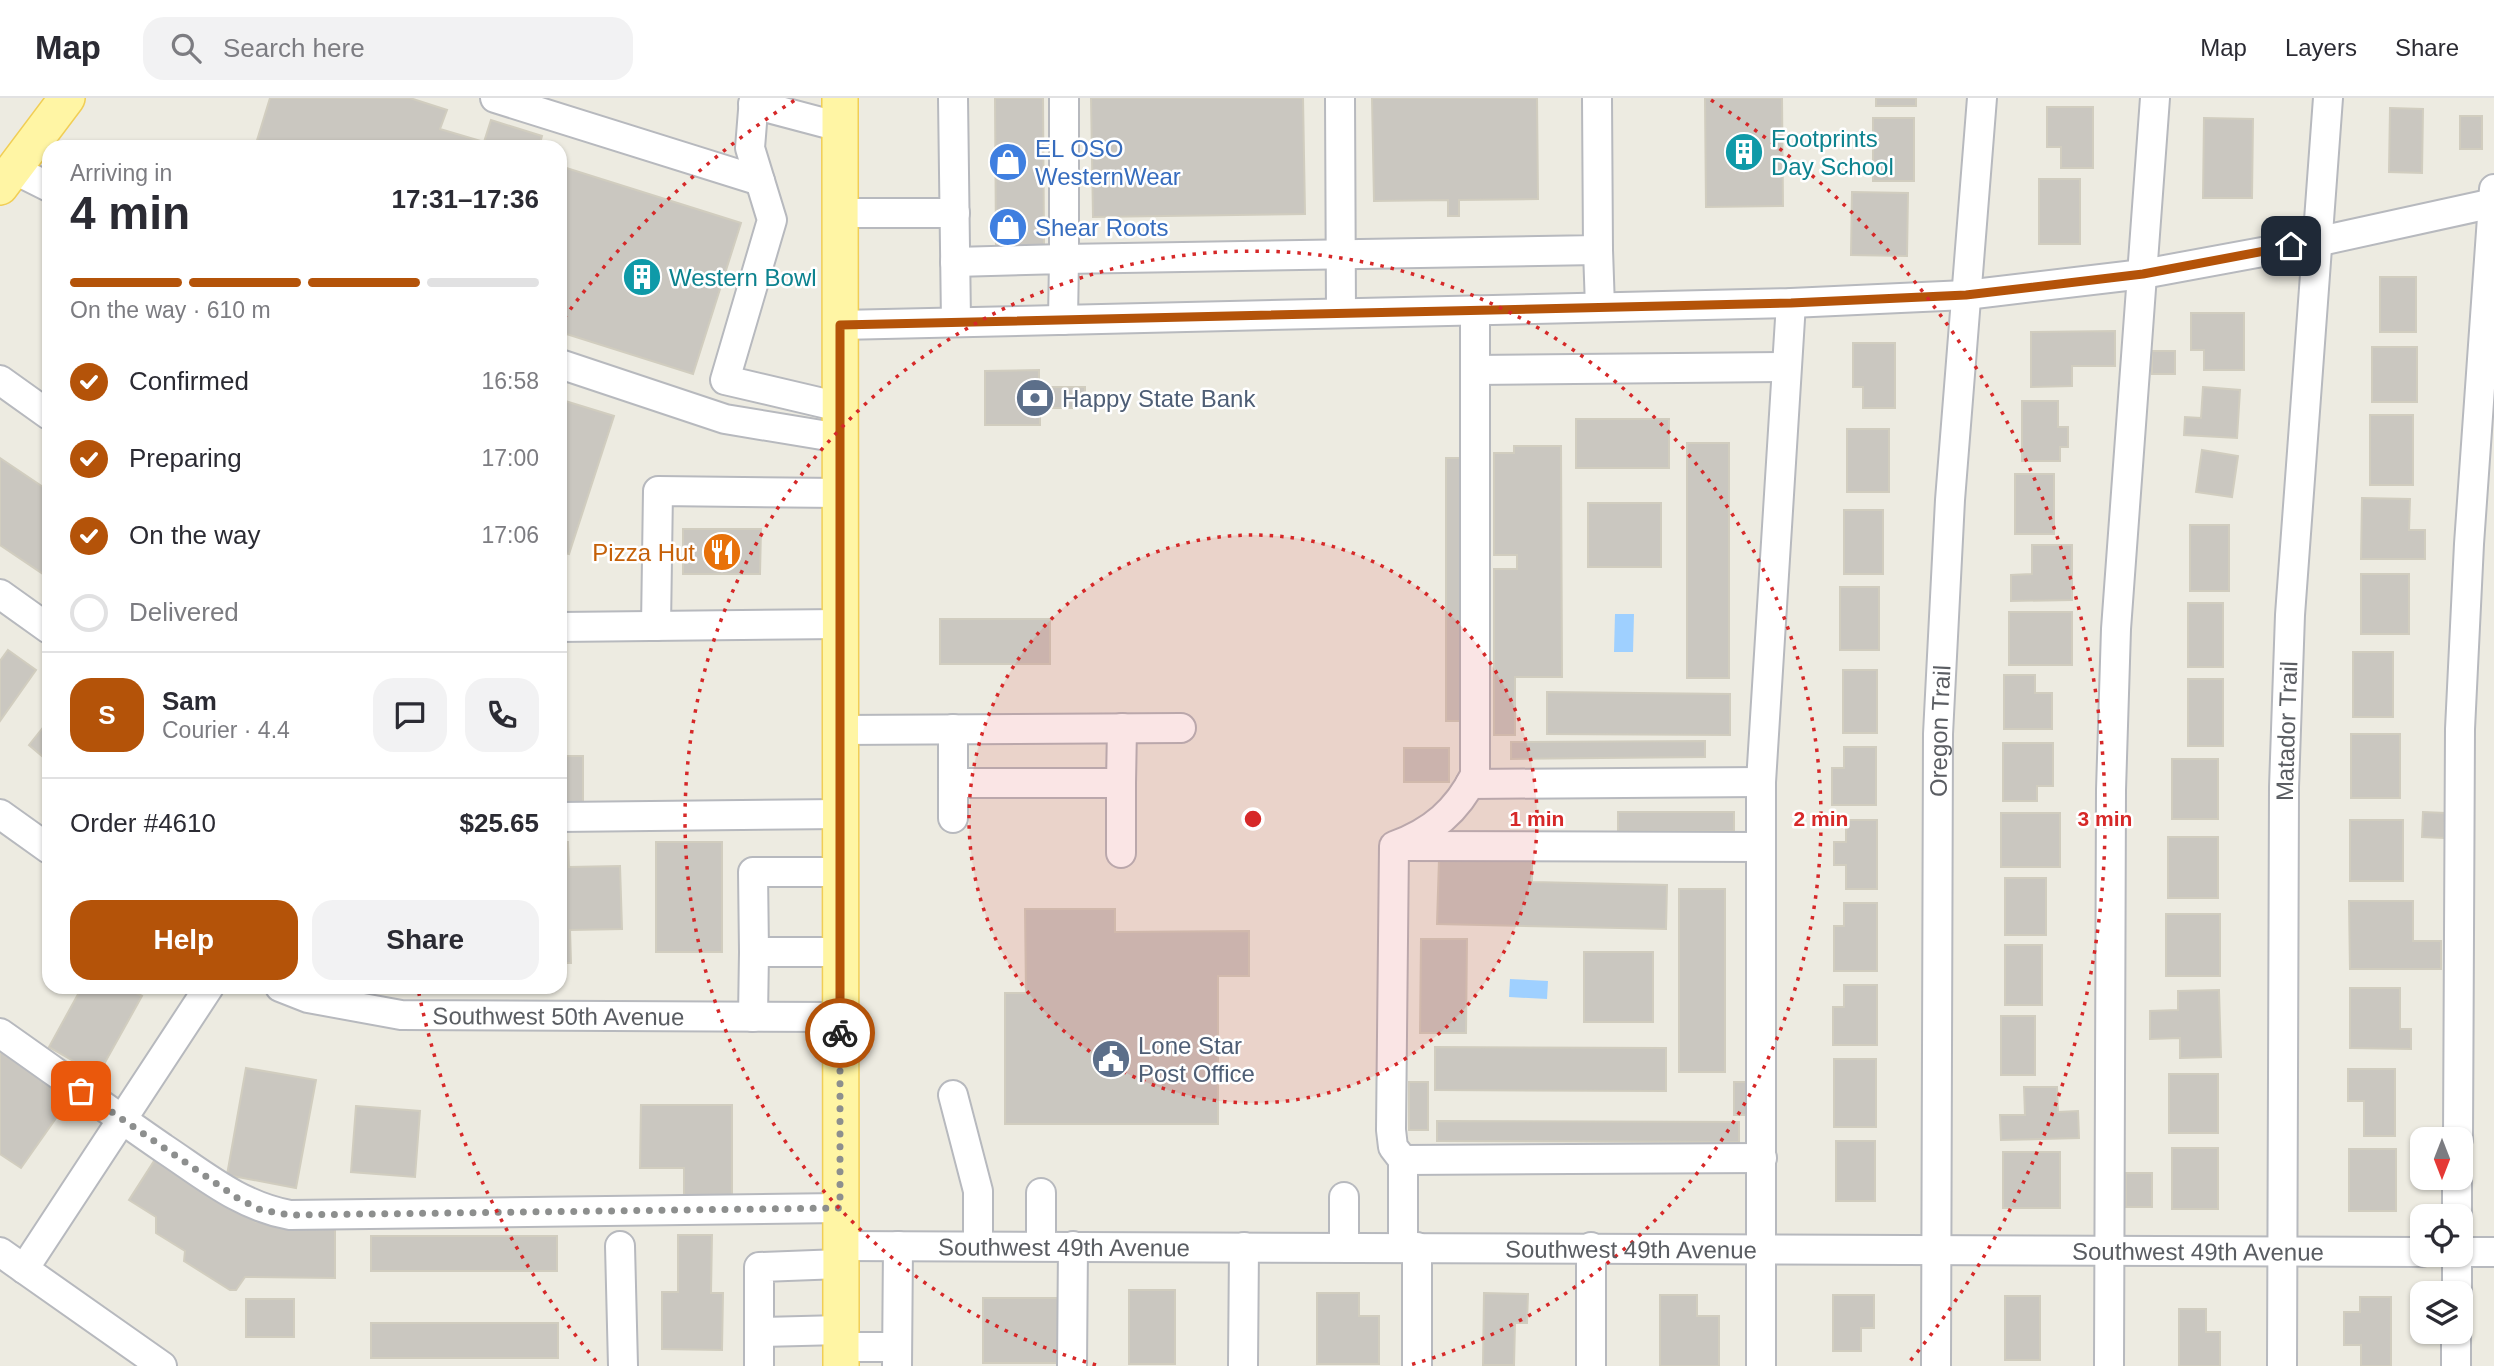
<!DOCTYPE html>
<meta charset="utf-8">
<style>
:root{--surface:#fff;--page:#f2f2f3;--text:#2b2b33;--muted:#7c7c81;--line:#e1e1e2;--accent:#b45309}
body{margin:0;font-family:Arial,sans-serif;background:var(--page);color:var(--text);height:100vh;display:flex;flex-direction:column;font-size:26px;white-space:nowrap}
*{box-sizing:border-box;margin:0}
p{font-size:23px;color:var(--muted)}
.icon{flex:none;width:38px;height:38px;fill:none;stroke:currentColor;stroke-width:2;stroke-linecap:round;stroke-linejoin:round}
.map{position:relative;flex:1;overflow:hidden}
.sheet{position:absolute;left:42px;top:42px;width:525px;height:854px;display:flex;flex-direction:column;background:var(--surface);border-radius:21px;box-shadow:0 2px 5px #0004}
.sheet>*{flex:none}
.needle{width:46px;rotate:180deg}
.fabs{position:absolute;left:2410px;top:1029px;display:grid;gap:14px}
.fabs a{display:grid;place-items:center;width:63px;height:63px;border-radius:14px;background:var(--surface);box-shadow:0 2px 5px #0004;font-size:35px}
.pin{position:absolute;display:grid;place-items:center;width:60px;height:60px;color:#fff;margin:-30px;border-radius:14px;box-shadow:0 4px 10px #0006}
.courier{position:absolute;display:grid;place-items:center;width:70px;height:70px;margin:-35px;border:5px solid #b45309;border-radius:50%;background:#fff;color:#222;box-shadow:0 2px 9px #0007}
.summary em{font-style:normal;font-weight:700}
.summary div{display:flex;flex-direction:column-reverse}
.summary{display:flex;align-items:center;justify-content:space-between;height:119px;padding:0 28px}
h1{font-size:46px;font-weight:700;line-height:52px}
.bar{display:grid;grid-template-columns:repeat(4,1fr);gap:10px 7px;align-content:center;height:84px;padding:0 28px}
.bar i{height:9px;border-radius:5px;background:var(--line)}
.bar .selected{background:var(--accent)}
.bar p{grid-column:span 4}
.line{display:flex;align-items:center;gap:18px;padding:0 28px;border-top:2px solid var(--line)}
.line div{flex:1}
.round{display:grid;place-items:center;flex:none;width:74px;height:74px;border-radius:21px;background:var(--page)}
ol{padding:0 28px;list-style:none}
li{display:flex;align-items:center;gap:21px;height:77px}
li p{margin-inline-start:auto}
li .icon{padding:7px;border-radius:50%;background:var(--accent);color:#fff;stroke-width:4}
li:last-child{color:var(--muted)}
li i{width:38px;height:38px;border:4px solid var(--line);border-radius:50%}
.primary-button{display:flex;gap:14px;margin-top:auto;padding:14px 28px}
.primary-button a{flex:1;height:80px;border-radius:21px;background:var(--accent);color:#fff;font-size:28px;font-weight:700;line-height:80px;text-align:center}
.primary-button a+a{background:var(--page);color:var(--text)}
header{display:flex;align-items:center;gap:42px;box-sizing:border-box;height:98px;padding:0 35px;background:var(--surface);border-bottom:2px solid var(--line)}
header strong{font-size:33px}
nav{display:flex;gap:38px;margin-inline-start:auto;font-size:24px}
.search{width:490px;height:63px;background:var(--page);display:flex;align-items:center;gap:18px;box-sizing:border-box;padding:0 24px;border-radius:21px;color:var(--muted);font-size:26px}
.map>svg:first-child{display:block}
.water{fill:#9fd0ff}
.building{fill:#cac7c0;stroke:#d1cdbf;stroke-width:2}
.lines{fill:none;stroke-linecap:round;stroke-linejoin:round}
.minor-casing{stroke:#b7b9be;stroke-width:32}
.major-casing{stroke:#f1ce55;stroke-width:38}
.minor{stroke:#fff;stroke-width:28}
.major{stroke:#fff5a4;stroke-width:35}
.done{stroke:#8d8f8e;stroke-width:7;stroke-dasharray:0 12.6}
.route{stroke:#b45309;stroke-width:9}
.ring{fill:none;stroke:#d62828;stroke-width:3.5;stroke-dasharray:3.5 7}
.labels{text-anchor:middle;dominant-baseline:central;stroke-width:5;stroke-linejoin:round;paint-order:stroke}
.culture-label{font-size:24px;fill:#0d838f;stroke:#fff;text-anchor:start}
.shop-label{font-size:24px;fill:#366cbe;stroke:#fff;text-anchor:start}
.service-label{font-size:24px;fill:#4e5e75;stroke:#fff;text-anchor:start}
.food-label{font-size:24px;fill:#c56008;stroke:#fff;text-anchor:end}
.street-label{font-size:24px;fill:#5a5d62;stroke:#fff}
.centre{fill:#d62828;stroke:#fff;stroke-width:3.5}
.ring-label{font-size:21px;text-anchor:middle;font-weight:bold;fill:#d62828;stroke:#fff;stroke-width:5;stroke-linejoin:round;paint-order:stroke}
</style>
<header>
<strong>Map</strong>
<div class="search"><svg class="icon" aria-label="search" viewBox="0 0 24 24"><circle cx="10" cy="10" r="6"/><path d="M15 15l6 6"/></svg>Search here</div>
<nav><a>Map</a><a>Layers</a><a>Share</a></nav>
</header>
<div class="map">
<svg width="2494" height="1268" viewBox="0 0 2494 1268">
<rect width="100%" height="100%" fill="#edebe1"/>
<g class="water">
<path d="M1615,516H1634L1633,554H1614Z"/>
<path d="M1510,881L1548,883L1547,901L1509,899Z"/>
</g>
<g class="building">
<path d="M270,0H410L447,12L440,31L484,44L491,22L542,38L539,49H255Z"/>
<path d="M995,0H1043L1044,147L996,148Z"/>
<path d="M1091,0H1303L1305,116L1093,119Z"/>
<path d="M1372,0H1537L1538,101L1459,102V118H1448V102L1374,103Z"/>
<path d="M1705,0H1782L1783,108L1706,109Z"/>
<rect x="1876" y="0" width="40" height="8"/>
<path d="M2047,9H2093V70H2061V49H2047Z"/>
<path d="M2390,10L2423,11L2422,75L2389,74Z"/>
<rect x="2460" y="18" width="22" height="33"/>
<rect x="1873" y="20" width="41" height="63"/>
<path d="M2204,20L2253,21L2252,100H2203Z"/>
<path d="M560,68L741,125L693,276L560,234Z"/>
<rect x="2039" y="81" width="41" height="65"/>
<path d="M1852,94L1908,95L1907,158L1851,157Z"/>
<rect x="2380" y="179" width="36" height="55"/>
<path d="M2191,215H2244V272H2204V252H2191Z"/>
<path d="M2115,233V268H2072V288L2031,289V234Z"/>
<path d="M1853,245H1895V310H1863V289H1853Z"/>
<rect x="2372" y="249" width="45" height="55"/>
<rect x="2152" y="253" width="23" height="23"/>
<path d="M1039,272V289H1085V310H1040V327H985V273Z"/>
<path d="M2203,289L2240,292L2237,340L2184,337L2185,319L2201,320Z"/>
<path d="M562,302L614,318L569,456L560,454Z"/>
<path d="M2022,303H2058V329H2068V349H2060V363H2022Z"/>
<rect x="2370" y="317" width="43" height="70"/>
<rect x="1576" y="321" width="93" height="49"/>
<rect x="1847" y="331" width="42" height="63"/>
<rect x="1687" y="345" width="42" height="235"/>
<path d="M1514,348H1561L1562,579H1515V637H1494V471H1517V457H1494V355H1514Z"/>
<path d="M2202,352L2238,358L2232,399L2196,394Z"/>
<path d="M0,360L49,393V480L0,447Z"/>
<path d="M1446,360H1466L1467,623H1446Z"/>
<rect x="2015" y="376" width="39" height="60"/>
<path d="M2362,400L2410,401L2409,432H2425V461H2361Z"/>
<rect x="1588" y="405" width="73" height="64"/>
<rect x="1844" y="412" width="39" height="64"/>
<rect x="2190" y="427" width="39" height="66"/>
<path d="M683,431H761L760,476H683Z"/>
<path d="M2032,447H2072V502L2011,503V477L2032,476Z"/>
<rect x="2361" y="476" width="48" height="60"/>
<rect x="1840" y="489" width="39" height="63"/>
<rect x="2188" y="505" width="35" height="64"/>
<rect x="2009" y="514" width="63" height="53"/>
<rect x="940" y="521" width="110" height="45"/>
<path d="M8,552L36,572L0,623V563Z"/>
<rect x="2353" y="554" width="40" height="65"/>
<rect x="1843" y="572" width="34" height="63"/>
<path d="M2004,577H2035V595H2052V631H2004Z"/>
<rect x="2188" y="581" width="35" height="67"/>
<path d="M1547,594L1730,596V637L1547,636Z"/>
<path d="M49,622V664L29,647Z"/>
<rect x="2351" y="636" width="49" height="64"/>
<path d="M1705,643V659L1511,661V644Z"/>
<path d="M2003,645H2053V688H2037V703H2003Z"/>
<path d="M1844,649H1876V707H1832V670H1844Z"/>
<rect x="1404" y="650" width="45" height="34"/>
<rect x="560" y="658" width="23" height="51"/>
<rect x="2172" y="661" width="46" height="60"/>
<rect x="1618" y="714" width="116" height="19"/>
<path d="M2423,714L2445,715L2444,740L2422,739Z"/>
<rect x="2001" y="715" width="59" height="54"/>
<path d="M1846,722H1877V791H1846V767H1834V744H1846Z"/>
<rect x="2350" y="722" width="53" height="61"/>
<rect x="2168" y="739" width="50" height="61"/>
<path d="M560,744H568L569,769L620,768L622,831L570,832L571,865H560Z"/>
<rect x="656" y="744" width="66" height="110"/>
<path d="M1439,761L1532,763V784L1667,787L1666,831L1437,826Z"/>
<rect x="2005" y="780" width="41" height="57"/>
<rect x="1679" y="791" width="46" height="183"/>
<path d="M2349,803H2413V843H2441V871H2350Z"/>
<path d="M1844,805H1877V873H1834V828H1844Z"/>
<path d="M1025,811H1115V834L1249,833V878H1218V1026H1005V895H1026Z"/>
<rect x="2166" y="816" width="54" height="62"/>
<path d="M1421,841H1467L1466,935H1420Z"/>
<rect x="2005" y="847" width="37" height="60"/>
<rect x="1584" y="854" width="69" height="70"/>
<path d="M1844,887H1877V947H1833V909H1844Z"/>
<path d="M82,889H125L142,898L98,977L49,949Z"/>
<path d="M2350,890H2400V931H2411V951L2350,950Z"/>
<path d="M2219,892L2221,959L2180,960V940L2150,941V913L2178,912V893Z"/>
<rect x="2001" y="918" width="34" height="59"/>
<path d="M0,944L73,996L21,1070L0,1056Z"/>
<path d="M1435,949L1666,950V993L1435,992Z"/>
<rect x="1834" y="961" width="42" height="68"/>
<path d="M246,970L316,982L296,1090L227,1077Z"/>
<path d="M2348,971H2395V1038H2364V1003H2348Z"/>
<rect x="2169" y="976" width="49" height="59"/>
<rect x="1409" y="984" width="19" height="48"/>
<rect x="1734" y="984" width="16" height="33"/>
<path d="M2024,989H2057L2058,1014L2078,1013L2079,1040L2001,1042L2000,1017H2025Z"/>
<path d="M641,1007H732V1102H684V1070H640Z"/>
<path d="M356,1008L420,1013L415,1079L351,1074Z"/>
<path d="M1437,1023L1739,1024V1044L1437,1043Z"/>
<rect x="1836" y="1043" width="39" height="60"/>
<rect x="2172" y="1050" width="46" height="61"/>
<rect x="2349" y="1051" width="47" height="62"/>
<rect x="2003" y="1054" width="57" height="56"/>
<path d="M156,1060L256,1124L335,1125V1180L245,1179L236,1192H230L184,1163L185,1153L156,1135V1119L129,1102Z"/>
<rect x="2126" y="1075" width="26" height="34"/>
<path d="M678,1137H712L711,1195H723L722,1252L662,1251V1194H678Z"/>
<rect x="371" y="1138" width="186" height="35"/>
<rect x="1129" y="1192" width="46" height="74"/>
<path d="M1317,1195H1359V1218H1379V1266H1317Z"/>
<path d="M1484,1195L1528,1196L1527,1225H1515L1514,1267H1483Z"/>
<path d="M1660,1197H1697V1218H1719V1268H1660Z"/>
<path d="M1833,1197H1874V1230H1861V1253H1833Z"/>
<rect x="2005" y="1198" width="35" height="64"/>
<path d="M2360,1199H2391V1268H2361V1247H2344V1214H2360Z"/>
<rect x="983" y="1200" width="78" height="65"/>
<rect x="246" y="1201" width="48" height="38"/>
<path d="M2179,1211H2206V1234H2220V1268H2179Z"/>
<rect x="371" y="1225" width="187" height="35"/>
</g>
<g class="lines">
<g class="minor-casing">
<g id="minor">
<path d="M495,0L760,83"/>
<path d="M754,0L750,50L772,122L725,282L840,309"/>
<path d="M953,0L956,224"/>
<path d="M1064,0V161L1598,152L1597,0"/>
<path d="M1340,0L1341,215"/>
<path d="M753,6L840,29"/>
<path d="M13,71L49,89"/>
<path d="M840,115H955"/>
<path d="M1598,152L1600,209"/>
<path d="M955,164L1064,161L1063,222"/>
<path d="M840,227L1791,205L1966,197L2143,176L2316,144L2494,105"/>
<path d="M560,266L725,321L840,340"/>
<path d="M1475,272L1785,269"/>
<path d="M0,282L49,317"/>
<path d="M0,496L49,531"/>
<path d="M656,528L658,393L840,395"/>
<path d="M560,529L840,526"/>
<path d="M953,631V720"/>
<path d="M840,632L1181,630"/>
<path d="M953,685H1121V755"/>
<path d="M1121,685L1122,630"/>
<path d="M1470,686L1761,684"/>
<path d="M0,716L49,751"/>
<path d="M560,719L840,716"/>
<path d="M1403,748L1761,749"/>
<path d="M840,854H754L753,774H840"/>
<path id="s1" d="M280,889L308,900L401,917L840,919"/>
<path d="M753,919L754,854"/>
<path d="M0,935C54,973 108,1012 163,1050C204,1077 240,1108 290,1117L840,1110"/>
<path d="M953,997L978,1093V1148"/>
<path d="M2458,1041L2460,631L2469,446L2494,91"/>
<path d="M1403,1062L1762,1060"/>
<path d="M1041,1095V1148"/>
<path d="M1344,1099V1149"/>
<path d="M2457,1118V1080"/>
<path d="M620,1148L623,1268"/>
<path id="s2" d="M840,1148L2422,1154"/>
<path d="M1403,1149V1062L1393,1049L1391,1032L1394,748C1432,734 1457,713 1475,677V212"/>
<path d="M0,1154L162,1268"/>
<path d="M2460,1154H2494"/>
<path d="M24,1171L209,889"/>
<path d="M2457,1195V1157"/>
<path d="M759,1234L841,1232"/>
<path d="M841,1249H897"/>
<path d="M759,1268V1169L840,1166"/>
<path d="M897,1268L898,1148"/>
<path d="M1072,1268L1073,1148"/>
<path d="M1243,1268L1244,1149"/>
<path d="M1417,1268V1149"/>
<path d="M1591,1268V1149"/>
<path d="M1761,1268V684L1791,205"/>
<path id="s3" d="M1936,1268L1938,636L1950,402L1982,0"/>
<path d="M2109,1268L2111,692L2116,531L2155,0"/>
<path id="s4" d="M2282,1268L2284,689L2290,517L2328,0"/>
<path d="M2456,1268V1234"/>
</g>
</g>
<g class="major-casing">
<g id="major">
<path d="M840,0L841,1268"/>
<path d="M0,89L67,0"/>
</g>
</g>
<use href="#minor" class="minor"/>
<use href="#major" class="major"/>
</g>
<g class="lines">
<path class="done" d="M81,993L239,1101L261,1112L290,1117L840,1110V935"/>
<path class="route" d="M840,935V227L1791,205L1966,197L2143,176L2291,148"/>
</g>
<circle cx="1253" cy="721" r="284" fill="#d62828" fill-opacity=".12"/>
<g class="ring">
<circle cx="1253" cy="721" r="284"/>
<path d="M1096 1267A568 568 0 1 1 1410 1267"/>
<path d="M596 1263A852 852 0 0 1 418 891M564 220A852 852 0 0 1 795 2M1711 2A852 852 0 0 1 1910 1263"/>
</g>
<defs>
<g id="building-disc" transform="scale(2.0125)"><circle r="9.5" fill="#0f9aa8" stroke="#fff"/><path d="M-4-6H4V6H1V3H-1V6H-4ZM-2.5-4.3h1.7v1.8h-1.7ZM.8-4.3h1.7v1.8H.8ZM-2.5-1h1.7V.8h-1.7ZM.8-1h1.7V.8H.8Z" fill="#fff"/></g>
<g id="shop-disc" transform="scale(2.0125)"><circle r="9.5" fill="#3f7fe0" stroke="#fff"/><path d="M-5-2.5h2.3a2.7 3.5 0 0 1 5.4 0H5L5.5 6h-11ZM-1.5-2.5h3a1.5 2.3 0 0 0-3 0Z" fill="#fff"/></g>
<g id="bank-disc" transform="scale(2.0125)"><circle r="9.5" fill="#5c6f8a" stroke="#fff"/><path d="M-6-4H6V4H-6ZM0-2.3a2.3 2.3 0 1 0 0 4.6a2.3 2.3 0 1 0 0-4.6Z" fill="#fff"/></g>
<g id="restaurant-disc" transform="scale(2.0125)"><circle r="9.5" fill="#e8710a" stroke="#fff"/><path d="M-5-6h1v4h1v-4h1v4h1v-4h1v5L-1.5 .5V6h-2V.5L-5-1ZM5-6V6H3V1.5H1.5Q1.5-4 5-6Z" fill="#fff"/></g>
<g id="civic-disc" transform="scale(2.0125)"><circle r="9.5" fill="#5c6f8a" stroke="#fff"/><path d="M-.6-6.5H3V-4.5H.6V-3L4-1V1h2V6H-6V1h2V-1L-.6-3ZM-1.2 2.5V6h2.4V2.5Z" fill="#fff"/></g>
</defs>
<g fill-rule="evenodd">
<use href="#building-disc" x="1744" y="54"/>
<use href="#shop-disc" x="1008" y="64"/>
<use href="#shop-disc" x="1008" y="129"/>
<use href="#building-disc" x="642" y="179"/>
<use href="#bank-disc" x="1035" y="300"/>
<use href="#restaurant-disc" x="722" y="454"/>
<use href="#civic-disc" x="1111" y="961"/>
</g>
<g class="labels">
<g class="culture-label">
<text x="1771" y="40">Footprints<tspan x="1771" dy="28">Day School</tspan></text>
<text x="669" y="179">Western Bowl</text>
</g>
<g class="shop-label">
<text x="1035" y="50">EL OSO<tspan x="1035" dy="28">WesternWear</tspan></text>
<text x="1035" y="129">Shear Roots</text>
</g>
<g class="service-label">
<text x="1062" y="300">Happy State Bank</text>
<text x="1138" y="947">Lone Star<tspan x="1138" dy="28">Post Office</tspan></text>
</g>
<g class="food-label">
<text x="695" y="454">Pizza Hut</text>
</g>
<g class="street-label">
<text stroke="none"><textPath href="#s3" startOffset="635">Oregon Trail</textPath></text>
<text stroke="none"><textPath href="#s4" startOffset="635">Matador Trail</textPath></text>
<text stroke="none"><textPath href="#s1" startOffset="282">Southwest 50th Avenue</textPath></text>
<text stroke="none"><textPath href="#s2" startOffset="224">Southwest 49th Avenue</textPath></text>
<text stroke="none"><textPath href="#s2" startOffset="791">Southwest 49th Avenue</textPath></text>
<text stroke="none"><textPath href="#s2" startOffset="1358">Southwest 49th Avenue</textPath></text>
</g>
</g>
<circle cx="1253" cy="721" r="10" class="centre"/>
<g class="ring-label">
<text x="1537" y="728">1 min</text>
<text x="1821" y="728">2 min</text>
<text x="2105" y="728">3 min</text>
</g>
</svg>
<div class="fabs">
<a><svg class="needle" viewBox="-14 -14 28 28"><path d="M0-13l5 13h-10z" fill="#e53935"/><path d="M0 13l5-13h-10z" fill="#7c7c81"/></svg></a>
<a><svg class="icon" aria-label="locate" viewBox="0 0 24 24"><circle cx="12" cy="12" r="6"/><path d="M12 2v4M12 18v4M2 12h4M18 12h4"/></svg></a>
<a><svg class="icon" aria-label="layers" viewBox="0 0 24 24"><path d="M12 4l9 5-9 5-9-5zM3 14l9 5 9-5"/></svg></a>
</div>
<div class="pin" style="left:81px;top:993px;background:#ea580c"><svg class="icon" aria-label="bag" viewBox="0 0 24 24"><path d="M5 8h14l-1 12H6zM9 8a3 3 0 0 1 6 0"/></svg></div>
<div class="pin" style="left:2291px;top:148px;background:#1f2937"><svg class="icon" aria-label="home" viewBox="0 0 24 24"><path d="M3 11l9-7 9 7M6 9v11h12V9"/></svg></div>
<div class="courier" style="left:840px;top:935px"><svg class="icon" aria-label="bike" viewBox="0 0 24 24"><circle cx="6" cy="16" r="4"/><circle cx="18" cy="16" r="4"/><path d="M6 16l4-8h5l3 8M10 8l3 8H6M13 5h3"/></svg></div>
<section class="sheet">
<div class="summary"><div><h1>4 min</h1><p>Arriving in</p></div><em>17:31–17:36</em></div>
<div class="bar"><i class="selected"></i><i class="selected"></i><i class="selected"></i><i></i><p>On the way · 610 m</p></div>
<ol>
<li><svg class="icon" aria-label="check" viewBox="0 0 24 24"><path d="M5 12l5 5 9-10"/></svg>Confirmed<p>16:58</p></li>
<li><svg class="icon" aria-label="check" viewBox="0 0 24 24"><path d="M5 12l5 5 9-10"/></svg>Preparing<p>17:00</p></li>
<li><svg class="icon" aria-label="check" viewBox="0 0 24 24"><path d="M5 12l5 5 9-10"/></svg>On the way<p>17:06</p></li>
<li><i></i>Delivered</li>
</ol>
<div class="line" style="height:126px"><b class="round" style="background:var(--accent);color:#fff">S</b><div><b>Sam</b><p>Courier · 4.4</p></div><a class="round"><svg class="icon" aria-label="chat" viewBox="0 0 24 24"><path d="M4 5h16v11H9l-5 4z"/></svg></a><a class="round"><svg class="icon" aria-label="phone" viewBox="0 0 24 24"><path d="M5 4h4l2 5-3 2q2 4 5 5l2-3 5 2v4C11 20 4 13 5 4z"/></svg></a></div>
<div class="line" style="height:91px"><div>Order #4610</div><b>$25.65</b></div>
<div class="primary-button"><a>Help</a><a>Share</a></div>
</section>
</div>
